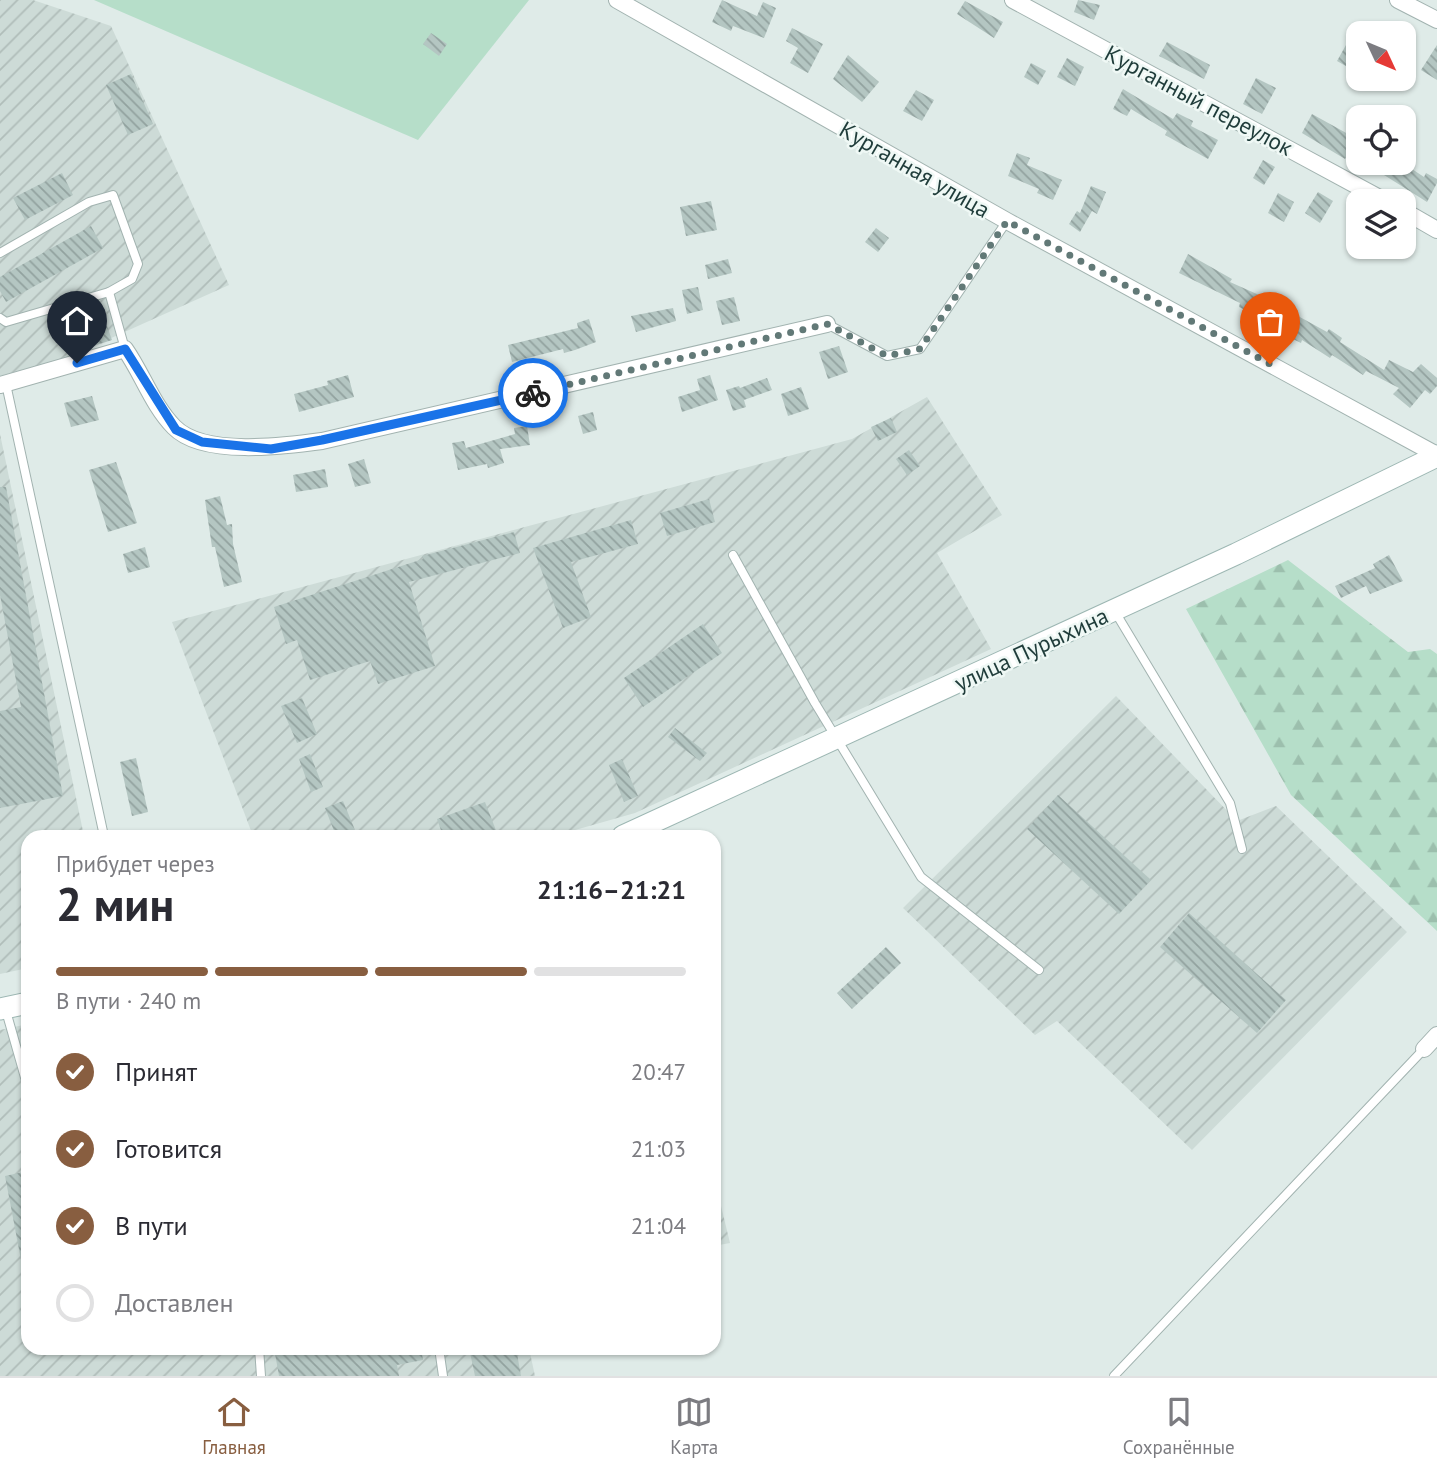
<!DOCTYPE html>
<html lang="ru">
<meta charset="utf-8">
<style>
:root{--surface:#fff;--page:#f2f2f3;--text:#2b2b33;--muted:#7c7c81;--line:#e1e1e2;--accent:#885e40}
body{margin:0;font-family:"PT Sans",sans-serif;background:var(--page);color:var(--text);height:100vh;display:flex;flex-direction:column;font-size:26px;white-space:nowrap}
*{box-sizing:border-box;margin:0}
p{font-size:23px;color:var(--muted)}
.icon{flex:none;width:38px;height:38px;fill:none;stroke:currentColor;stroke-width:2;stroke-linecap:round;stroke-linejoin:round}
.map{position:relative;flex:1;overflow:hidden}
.side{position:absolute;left:21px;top:830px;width:700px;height:525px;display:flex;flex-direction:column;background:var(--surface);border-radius:21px;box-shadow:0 2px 5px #0004}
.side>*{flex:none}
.needle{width:46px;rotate:134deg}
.fabs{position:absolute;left:1346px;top:21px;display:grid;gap:14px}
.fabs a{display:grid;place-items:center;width:70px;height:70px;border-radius:14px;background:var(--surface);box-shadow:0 2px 5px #0004;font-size:35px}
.pin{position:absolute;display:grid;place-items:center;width:60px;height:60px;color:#fff;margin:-72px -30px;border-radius:50% 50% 50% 0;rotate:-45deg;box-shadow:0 0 7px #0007}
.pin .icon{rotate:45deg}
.courier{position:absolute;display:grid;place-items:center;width:70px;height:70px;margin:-35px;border:5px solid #1a73e8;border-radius:50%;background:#fff;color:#222;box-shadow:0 2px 9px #0007}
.head em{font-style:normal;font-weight:800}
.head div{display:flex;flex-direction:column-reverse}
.head{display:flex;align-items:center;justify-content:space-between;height:119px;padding:0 35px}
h1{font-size:46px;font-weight:800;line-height:52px}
.bar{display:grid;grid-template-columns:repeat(4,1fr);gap:10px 7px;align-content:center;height:84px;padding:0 35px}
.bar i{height:9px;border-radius:5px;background:var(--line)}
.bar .selected{background:var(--accent)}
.bar p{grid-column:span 4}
ol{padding:0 35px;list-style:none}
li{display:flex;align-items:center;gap:21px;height:77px}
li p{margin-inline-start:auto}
li .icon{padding:7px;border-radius:50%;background:var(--accent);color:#fff;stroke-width:4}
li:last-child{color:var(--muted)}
li i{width:38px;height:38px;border:4px solid var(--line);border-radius:50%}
.tabs{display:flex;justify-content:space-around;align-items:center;height:98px;border-top:2px solid var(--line);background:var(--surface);font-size:19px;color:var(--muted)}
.tabs a{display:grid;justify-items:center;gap:4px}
.tabs .selected{color:var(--accent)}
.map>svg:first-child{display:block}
.industrial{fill:url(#industrial-furrows)}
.forest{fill:url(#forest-firs)}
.park{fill:#b6dec9}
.building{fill:url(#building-back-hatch)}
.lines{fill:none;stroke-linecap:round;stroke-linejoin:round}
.lane-casing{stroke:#a2b3b0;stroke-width:10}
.street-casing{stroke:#a2b3b0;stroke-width:18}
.secondary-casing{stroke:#9db7b3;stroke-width:23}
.lane{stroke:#fff;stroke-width:8}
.street{stroke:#fff;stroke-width:16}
.secondary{stroke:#fff;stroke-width:21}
.done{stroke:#627977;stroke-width:7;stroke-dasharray:0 12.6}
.route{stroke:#1a73e8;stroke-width:9}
.labels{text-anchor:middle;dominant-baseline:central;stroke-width:5;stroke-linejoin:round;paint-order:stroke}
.street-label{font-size:23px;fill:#1f3c3a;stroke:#eff8f5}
</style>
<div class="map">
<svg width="1437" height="1376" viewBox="0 0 1437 1376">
<defs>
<pattern id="industrial-furrows" width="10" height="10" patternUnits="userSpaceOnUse" patternTransform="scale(1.75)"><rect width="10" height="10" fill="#cddbd7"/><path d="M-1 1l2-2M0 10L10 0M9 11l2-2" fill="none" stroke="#b0bdb9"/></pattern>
<pattern id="forest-firs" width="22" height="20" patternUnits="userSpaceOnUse" patternTransform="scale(1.75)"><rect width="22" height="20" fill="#b6dec9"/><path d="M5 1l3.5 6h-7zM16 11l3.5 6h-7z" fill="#9cbfad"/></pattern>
<pattern id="building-back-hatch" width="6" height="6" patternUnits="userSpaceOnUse" patternTransform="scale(1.75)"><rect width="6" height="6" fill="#b4c6c2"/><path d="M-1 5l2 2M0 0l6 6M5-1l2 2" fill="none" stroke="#92a29f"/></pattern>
</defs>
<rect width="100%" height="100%" fill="#dfebe8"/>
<g class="industrial">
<path d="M0,0H33L111,26L229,285L69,357L0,376Z"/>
<path d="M927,397L1002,515L937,553L991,649L635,813L554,836H253L172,622L852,439Z"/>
<path d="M0,434L84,836H28V968L0,974Z"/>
<path d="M1116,696L1237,821L1276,806L1407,932L1192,1150L1057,1021L1035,1035L903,908Z"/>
<path d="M28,1024V1348H529L535,1376H0V1030Z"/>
<path d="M714,1177L730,1243L714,1246Z"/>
</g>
<path class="forest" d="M1288,560L1408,652L1430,649L1437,654V931L1291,795L1186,609Z"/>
<path class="park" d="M94,0H529L418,140Z"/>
<g class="building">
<path d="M722,0L757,16L763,2L776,8L764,38L733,26L731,31L712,22Z"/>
<path d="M1078,0L1100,5L1094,20L1074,12Z"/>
<path d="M965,1L1003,22L994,38L957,14Z"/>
<path d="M792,28L823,44L808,73L790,63L798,48L786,41Z"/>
<path d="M431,33L447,44L439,56L423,44Z"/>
<path d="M1167,42L1210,65L1204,79L1159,56Z"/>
<path d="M1346,45L1358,52V73L1337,61Z"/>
<path d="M1437,45V80L1421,70Z"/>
<path d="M848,55L879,82L862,102L833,79Z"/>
<path d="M1067,58L1084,67L1075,86L1057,77Z"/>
<path d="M1031,63L1046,71L1038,85L1024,77Z"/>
<path d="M131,74L153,124L128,135L106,85Z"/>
<path d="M1256,78L1276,88L1262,114L1243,104Z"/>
<path d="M1123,89L1173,119L1177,113L1193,121L1191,126L1218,140L1208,159L1165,135L1167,131L1131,109L1127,116L1113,109Z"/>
<path d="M916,90L934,100L922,121L903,111Z"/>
<path d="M1312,114L1357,139L1345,159L1302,133Z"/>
<path d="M1017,153L1030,158L1027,165L1062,180L1053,200L1037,193L1039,189L1008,176Z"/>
<path d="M1263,160L1275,167L1264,185L1253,178Z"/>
<path d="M1365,163H1403L1424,177L1426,173L1437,179V183L1427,202Z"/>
<path d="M62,173L73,195L25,220L13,198Z"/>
<path d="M1091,186L1106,192L1097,214L1092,211L1080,232L1069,224L1077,211L1080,213Z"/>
<path d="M1318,192L1333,201L1320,223L1305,213Z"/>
<path d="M1278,193L1294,202L1284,222L1268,213Z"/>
<path d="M711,201L717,230L686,236L680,207Z"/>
<path d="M91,226L103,248L6,302L0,291V277Z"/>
<path d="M876,228L889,238L878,252L865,242Z"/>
<path d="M1188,254L1232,279L1230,282L1259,295L1251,313L1239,307L1240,303L1179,273Z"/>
<path d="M728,259L732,273L708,279L705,265Z"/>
<path d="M698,287L703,310L687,314L682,290Z"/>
<path d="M734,297L740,321L722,325L716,301Z"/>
<path d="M673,308L676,321L636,332L631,316Z"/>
<path d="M1298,316L1327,332L1329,329L1342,338L1340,342L1384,370L1389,360L1413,372L1421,364L1437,378V386L1430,394L1425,390L1410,408L1393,394L1399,388L1366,371L1363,375L1332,355L1330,358L1302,340L1301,343L1287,336Z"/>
<path d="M589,319L596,342L575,350L564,353L563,349L512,362L508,345L578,328L577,323Z"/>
<path d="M107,326L112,340L75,352L70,339Z"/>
<path d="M839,346L848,372L828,379L819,352Z"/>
<path d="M348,375L354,397L299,412L294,394L328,385L327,381Z"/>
<path d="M710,375L718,400L682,412L678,397L700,390L697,379Z"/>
<path d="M767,378L772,390L744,400L746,407L733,411L726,390L739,386L740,388Z"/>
<path d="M801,387L809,409L788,416L781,394Z"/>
<path d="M92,396L99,420L71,427L64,403Z"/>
<path d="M593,412L597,430L583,434L578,416Z"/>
<path d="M891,418L897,432L878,441L871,427Z"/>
<path d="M527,426L530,445L500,449L504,463L488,468L487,464L458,470L452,443L464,441L466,448L515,434L514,428Z"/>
<path d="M909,450L920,466L907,475L896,459Z"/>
<path d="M364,459L371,483L355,487L348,464Z"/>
<path d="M116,462L137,523L108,532L89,470Z"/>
<path d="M325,469L328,487L296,492L293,475Z"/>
<path d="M0,487H6L63,796L0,808V711L21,707L0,595Z"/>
<path d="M220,496L227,525L232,524L233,544L242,582L224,587L215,547H212L205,500Z"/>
<path d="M709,499L715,522L667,536L660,513Z"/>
<path d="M631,520L638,544L571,562L591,617L563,628L533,548Z"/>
<path d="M514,532L520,553L409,582L435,666L378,684L370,661L310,680L297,640L286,644L274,607L423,559L422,556Z"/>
<path d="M145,547L150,567L128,573L123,554Z"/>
<path d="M1389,555L1403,581L1370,594L1366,586L1341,598L1335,586L1375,568L1373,564Z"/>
<path d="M703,624L722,653L643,707L624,678Z"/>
<path d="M302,698L317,734L297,743L281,706Z"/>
<path d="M675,728L707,753L700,761L668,737Z"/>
<path d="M310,754L323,787L311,792L299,759Z"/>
<path d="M136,758L148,812L132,816L120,762Z"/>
<path d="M622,759L638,796L624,802L609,765Z"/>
<path d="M1058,795L1151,880L1119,914L1027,829Z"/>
<path d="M343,801L355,830L336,836L325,808Z"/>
<path d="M485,802L497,833L488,836H443L437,819Z"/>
<path d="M1189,913L1286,1000L1257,1033L1160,947Z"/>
<path d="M886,947L901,963L852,1009L837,993Z"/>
<path d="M28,1171V1264L22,1265L5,1176Z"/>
<path d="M274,1348H421L423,1360L397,1365L399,1376H279Z"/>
<path d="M469,1348H516L521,1376H475Z"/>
</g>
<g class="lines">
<g class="lane-casing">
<g id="lane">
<path d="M0,253L89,202L113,195L138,264L132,279L109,292L6,322L0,318"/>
<path d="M109,292L125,349"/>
<path d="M827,324L887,356L920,349L1007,221"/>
<path d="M6,384L104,836"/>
<path d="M733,555L815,703L921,877L1039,970"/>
<path d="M1114,610L1230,803L1242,849"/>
<path d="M6,1011L28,1088"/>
<path d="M259,1348L261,1376"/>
<path d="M439,1348L443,1376"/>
<path d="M1114,1376L1424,1049"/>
</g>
</g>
<g class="street-casing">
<g id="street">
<path d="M617,0L1007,221L1437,455"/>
<path d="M1013,0L1385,201"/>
<path d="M1398,0L1437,20"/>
<path d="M1404,211L1437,230"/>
<path d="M0,385L125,349C142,373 153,406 174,427C203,457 285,446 322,441L827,324"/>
<path d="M1424,1049L1437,1035"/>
</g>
</g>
<g class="secondary-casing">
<g id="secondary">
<path d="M623,836L1236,554L1437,456"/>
<path d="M0,1009L28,1003"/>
</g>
</g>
<use href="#lane" class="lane"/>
<use href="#street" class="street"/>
<use href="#secondary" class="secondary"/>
</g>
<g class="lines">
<path class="done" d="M533,393L827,324L887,356L920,349L1007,221L1270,364"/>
<path class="route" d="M77,363L125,349L176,430L202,442L271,449L322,440L533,393"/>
</g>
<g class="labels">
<g class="street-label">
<text transform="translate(1199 100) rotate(28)">Курганный переулок</text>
<text transform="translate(915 169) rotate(30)">Курганная улица</text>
<text transform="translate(1031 649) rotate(-25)">улица Пурыхина</text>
</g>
</g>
</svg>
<div class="fabs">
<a><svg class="needle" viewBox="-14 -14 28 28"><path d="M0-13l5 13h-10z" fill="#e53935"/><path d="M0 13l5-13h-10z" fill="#7c7c81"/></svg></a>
<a><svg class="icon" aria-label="locate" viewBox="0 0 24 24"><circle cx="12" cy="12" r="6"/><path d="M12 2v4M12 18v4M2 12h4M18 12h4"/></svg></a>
<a><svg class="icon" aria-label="layers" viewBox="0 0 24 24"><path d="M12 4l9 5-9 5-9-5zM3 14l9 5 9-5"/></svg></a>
</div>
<div class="pin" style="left:1270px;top:364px;background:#ea580c"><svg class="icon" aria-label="bag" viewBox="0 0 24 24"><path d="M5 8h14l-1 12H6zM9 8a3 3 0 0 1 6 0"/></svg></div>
<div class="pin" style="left:77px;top:363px;background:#1f2937"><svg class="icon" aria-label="home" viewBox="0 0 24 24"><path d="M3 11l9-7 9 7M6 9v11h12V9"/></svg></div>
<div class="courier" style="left:533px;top:393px"><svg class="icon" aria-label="bike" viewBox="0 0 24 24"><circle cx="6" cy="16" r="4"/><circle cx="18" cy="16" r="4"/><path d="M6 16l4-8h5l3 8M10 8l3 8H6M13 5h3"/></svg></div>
<section class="side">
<div class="head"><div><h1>2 мин</h1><p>Прибудет через</p></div><em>21:16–21:21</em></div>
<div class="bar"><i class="selected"></i><i class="selected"></i><i class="selected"></i><i></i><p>В пути · 240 m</p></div>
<ol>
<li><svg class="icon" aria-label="check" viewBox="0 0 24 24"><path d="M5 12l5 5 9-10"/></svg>Принят<p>20:47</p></li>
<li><svg class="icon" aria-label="check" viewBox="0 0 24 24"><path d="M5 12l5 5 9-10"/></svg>Готовится<p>21:03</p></li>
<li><svg class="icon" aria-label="check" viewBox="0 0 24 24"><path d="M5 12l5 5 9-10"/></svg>В пути<p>21:04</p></li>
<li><i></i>Доставлен</li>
</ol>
</section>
</div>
<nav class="tabs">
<a class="selected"><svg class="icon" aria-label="home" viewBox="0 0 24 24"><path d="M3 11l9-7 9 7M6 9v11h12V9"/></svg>Главная</a>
<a><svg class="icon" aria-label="map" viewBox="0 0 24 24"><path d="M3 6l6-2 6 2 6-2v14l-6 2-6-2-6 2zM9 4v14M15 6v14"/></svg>Карта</a>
<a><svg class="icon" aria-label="saved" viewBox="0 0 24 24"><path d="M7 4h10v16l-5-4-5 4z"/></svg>Сохранённые</a>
</nav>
